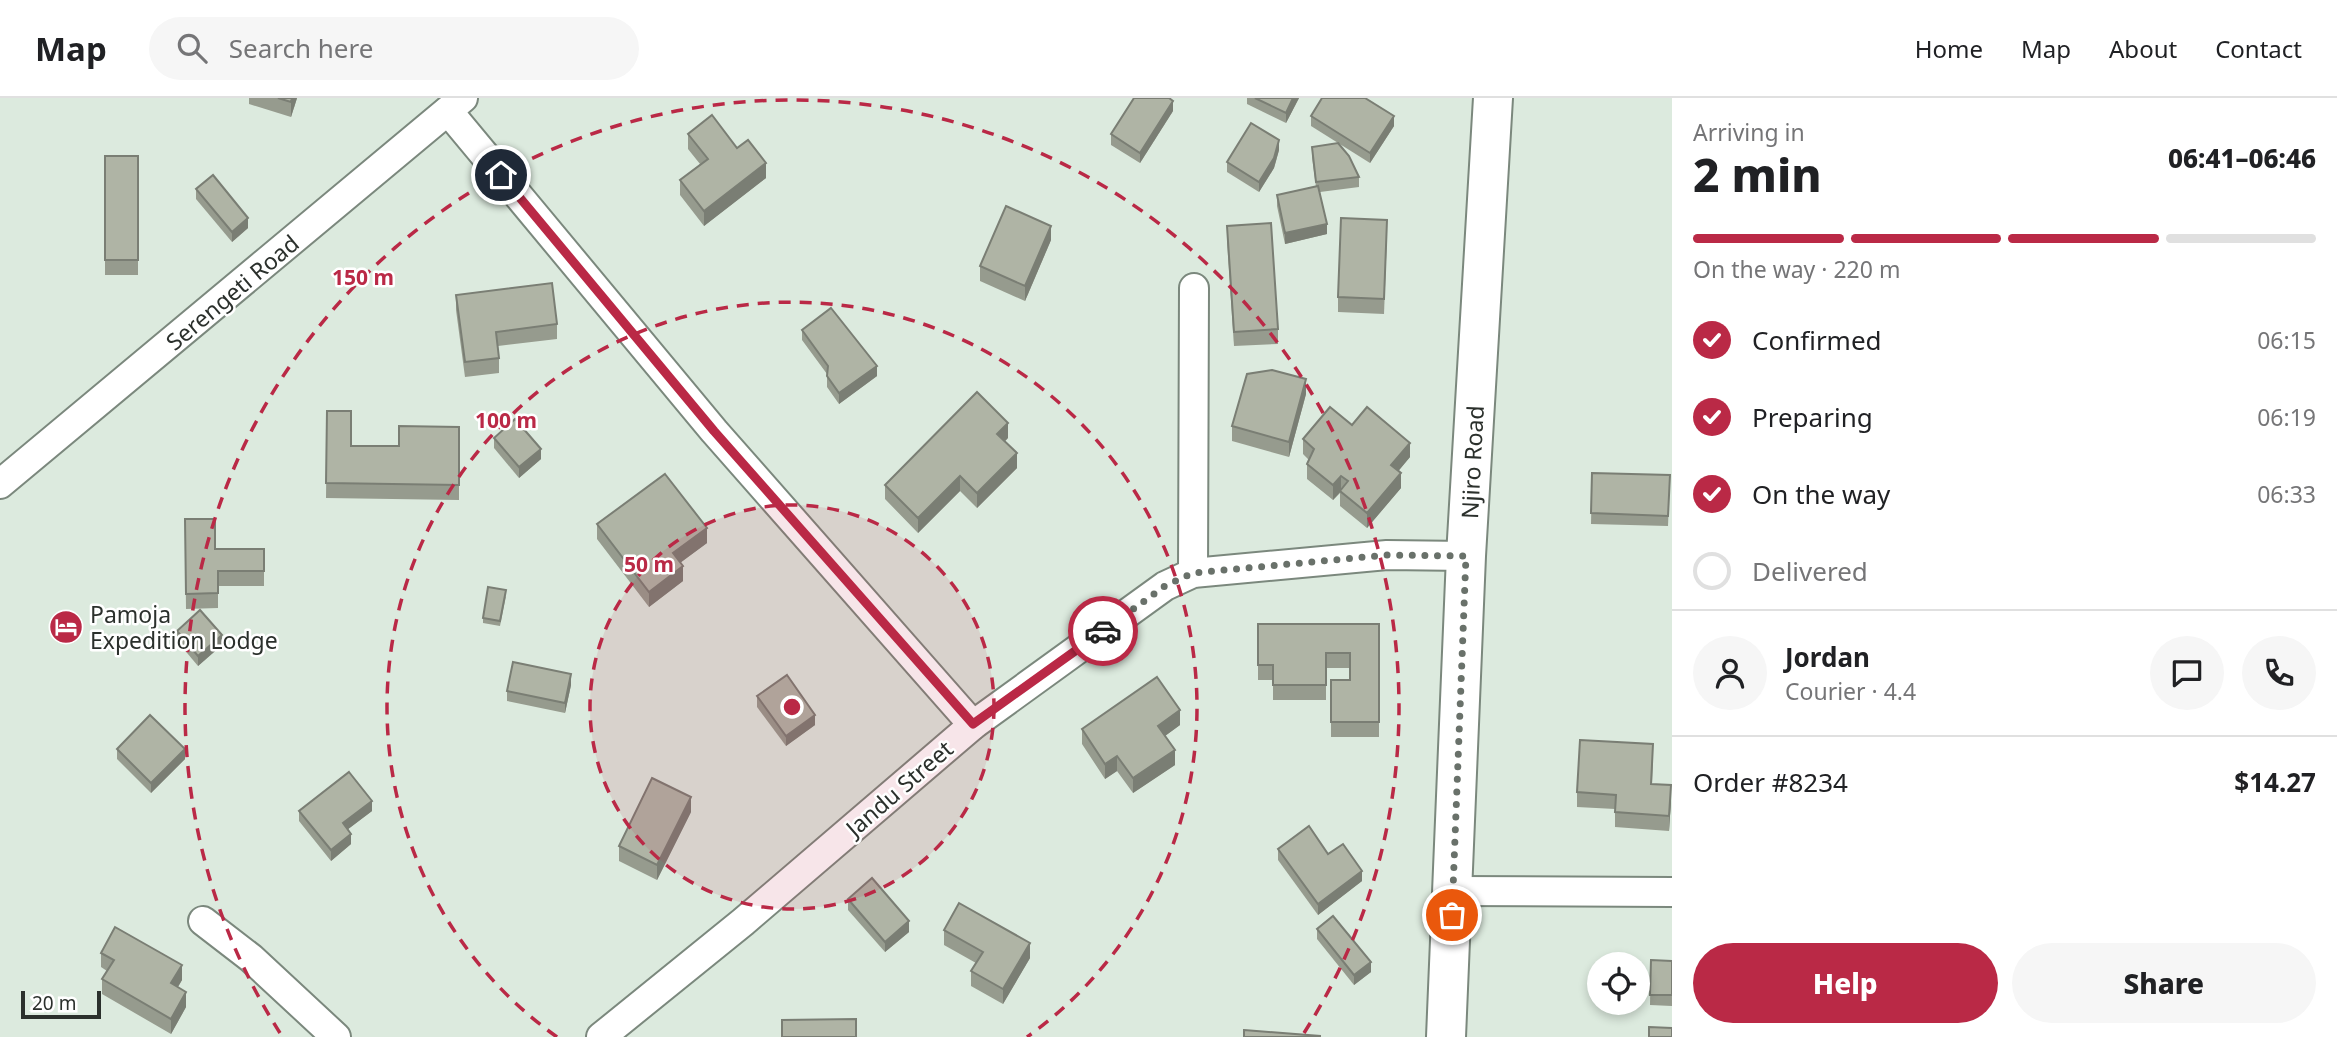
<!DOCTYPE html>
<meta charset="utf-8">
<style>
:root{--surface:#fff;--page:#f6f6f6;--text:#202124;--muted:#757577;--line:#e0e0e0;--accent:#ba2946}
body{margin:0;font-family:"Noto Sans",sans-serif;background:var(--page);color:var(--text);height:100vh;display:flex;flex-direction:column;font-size:26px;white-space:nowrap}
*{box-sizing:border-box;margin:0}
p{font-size:23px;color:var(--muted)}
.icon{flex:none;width:38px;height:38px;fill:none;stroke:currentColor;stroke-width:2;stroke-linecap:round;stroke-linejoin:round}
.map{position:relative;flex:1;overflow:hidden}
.sheet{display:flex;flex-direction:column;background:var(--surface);width:665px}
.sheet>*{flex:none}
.controls{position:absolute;left:1587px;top:854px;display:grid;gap:14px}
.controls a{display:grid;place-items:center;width:63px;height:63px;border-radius:50%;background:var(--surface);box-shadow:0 4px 10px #0003;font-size:35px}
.scale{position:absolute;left:21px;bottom:18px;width:80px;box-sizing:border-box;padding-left:7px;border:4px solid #2b302c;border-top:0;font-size:19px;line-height:24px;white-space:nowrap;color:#2b302c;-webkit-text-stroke:5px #fff;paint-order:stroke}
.pin{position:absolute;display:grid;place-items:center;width:60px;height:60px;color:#fff;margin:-30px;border:4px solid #fff;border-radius:50%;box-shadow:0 2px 7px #0007}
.courier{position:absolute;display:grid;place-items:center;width:70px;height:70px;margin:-35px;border:5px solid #ba2946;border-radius:50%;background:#fff;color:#222;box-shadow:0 2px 9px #0007}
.head em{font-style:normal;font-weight:800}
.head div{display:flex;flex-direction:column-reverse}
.head{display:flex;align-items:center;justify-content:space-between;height:119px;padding:0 21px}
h1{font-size:46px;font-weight:800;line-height:52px}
.bar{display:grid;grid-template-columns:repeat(4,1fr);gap:10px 7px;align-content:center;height:84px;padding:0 21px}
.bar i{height:9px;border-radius:5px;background:var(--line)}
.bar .current{background:var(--accent)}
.bar p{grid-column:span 4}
.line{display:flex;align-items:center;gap:18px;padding:0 21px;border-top:2px solid var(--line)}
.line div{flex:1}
.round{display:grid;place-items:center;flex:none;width:74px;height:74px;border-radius:37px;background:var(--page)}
ol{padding:0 21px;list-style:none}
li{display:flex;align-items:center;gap:21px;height:77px}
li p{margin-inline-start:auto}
li .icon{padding:7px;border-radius:50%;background:var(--accent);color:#fff;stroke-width:4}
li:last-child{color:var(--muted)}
li i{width:38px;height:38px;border:4px solid var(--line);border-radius:50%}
.action{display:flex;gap:14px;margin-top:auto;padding:14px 21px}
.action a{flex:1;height:80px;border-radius:42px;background:var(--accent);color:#fff;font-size:28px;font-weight:800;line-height:80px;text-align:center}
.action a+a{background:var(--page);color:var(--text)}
header{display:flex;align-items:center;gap:42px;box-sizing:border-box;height:98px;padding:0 35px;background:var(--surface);border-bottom:2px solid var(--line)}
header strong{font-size:33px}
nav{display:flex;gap:38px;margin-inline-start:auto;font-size:24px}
.search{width:490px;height:63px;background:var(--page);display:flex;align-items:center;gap:18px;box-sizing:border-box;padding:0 24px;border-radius:38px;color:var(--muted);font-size:26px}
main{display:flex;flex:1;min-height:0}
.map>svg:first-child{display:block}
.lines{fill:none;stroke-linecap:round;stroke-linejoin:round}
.street-casing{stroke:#7b887d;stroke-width:32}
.secondary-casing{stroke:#7b887d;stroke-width:42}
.street{stroke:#fff;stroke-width:28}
.secondary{stroke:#fff;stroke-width:38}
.wall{fill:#969b8e}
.shaded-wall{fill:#7a7e74}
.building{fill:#afb4a5;stroke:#7a7e74;stroke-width:2}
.done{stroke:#69716a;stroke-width:7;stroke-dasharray:0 12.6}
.route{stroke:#ba2946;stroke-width:9}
.ring{fill:none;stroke:#ba2946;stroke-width:3.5;stroke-dasharray:12 9}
.labels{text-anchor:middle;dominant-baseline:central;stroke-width:5;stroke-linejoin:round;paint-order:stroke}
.street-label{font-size:23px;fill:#2b302c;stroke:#fff}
.poi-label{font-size:23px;fill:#2b302c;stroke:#fff;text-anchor:start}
.centre{fill:#ba2946;stroke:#fff;stroke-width:3.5}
.ring-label{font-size:21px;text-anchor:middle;font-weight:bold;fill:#ba2946;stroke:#fff;stroke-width:5;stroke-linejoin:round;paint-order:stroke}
</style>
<header>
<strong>Map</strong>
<div class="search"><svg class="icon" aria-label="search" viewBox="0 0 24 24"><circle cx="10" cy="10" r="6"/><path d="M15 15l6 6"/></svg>Search here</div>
<nav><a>Home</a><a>Map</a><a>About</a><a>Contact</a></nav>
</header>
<main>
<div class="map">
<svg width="1672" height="939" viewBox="0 0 1672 939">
<rect width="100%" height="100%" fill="#dceade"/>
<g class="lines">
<g class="street-casing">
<g id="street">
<path d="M448,13L714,333L973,627"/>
<path d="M0,386L463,0"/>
<path d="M1193,475L1194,190"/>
<path d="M1453,793L1672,794"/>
<path d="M203,823L251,860L336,939"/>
<path d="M601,939L743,824L973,627L1165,488L1193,475L1387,457L1466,458"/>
</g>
</g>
<g class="secondary-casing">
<path id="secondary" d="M1446,939L1466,458L1493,0"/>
</g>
<use href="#street" class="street"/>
<use href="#secondary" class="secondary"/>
</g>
<g class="wall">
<path d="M249,0H297L291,19L249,6Z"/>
<path d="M1247,0H1299L1286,25L1247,6Z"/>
<path d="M1173,13L1140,65L1111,47V36Z"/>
<path d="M1311,18L1394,28L1370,65L1311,28Z"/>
<path d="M688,36L737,50L766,80L704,128L680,97V82L700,66L688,51Z"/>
<path d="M1312,49L1359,79V89L1320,94L1327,136L1285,146L1277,108V97L1316,89L1312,59Z"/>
<path d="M1279,52L1274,70L1259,94L1227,74V64Z"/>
<rect x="105" y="58" width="33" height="119"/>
<path d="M196,91L248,130L232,144L196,101Z"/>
<path d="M1227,128L1278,231V246L1234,248L1227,143Z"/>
<path d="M1387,137L1384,216L1338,214V199Z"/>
<path d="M1051,142L1025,203L980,183V168Z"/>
<path d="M456,197L557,226V241L498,248L499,260V275L465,279L456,212Z"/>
<path d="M802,232L877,278L839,306L827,289V276L802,242Z"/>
<path d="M1306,296L1289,359L1232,343V328Z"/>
<path d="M327,313L351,348H399L459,329V402L326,400Z"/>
<path d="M1352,327L1410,359L1398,373L1401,390L1367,430L1340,408V395L1333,402L1307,381V366L1309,362L1303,356V341Z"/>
<path d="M494,340L541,361L519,380L494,350Z"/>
<path d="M1008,340L1005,343L1017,370L977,410L960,393L918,435L885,401V387Z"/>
<path d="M1592,375L1670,377L1668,428L1591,426Z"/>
<path d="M185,421L215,451H264V488H218V510L186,511Z"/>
<path d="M597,426L707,445L680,465L683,483L649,509L597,441Z"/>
<path d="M506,498L500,528L483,525V520Z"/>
<path d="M1258,526H1379V639H1331V582H1350V570H1326V602H1273V582H1258Z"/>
<path d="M177,533L222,547L198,568L177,543Z"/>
<path d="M571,587L565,615L507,603V593Z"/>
<path d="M757,598L815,627L786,648L757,609Z"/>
<path d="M1180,627L1165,638L1175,667L1133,695L1117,673L1105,681L1082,646V631Z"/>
<path d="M117,651L185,661L151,695L117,661Z"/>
<path d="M1653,661L1652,686L1671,702L1669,733L1615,729V711L1577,709V694Z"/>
<path d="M299,713H372L348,731L351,746L331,763L299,723Z"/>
<path d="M691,714L657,782L619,763V748Z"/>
<path d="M1278,751L1328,756L1362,783L1318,817L1278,762Z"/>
<path d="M848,801L909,834L885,854L848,812Z"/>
<path d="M1317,831L1371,874L1354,887L1317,841Z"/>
<path d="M944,832L1030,860L1003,906L971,888V873L976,865L944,847Z"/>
<path d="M101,855L182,882L178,889L186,909L171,936L102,896V881L107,873L101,869Z"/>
<path d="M1651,862L1672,863V908L1650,907Z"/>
</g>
<g class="shaded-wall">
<path d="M292,0H297L291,19V4Z"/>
<path d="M1293,0H1299L1286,25V15Z"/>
<path d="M1173,3V13L1140,65V55Z"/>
<path d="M1394,18V28L1370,65V55Z"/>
<path d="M1279,42V52L1274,70L1259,94V84Z"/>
<path d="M766,65V80L704,128V113Z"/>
<path d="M248,120V130L232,144V134Z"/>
<path d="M1327,126V136L1285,146V135Z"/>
<path d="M1051,128V142L1025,203V188Z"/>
<path d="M877,268V278L839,306V295Z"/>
<path d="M1306,281V296L1289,359V344Z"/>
<path d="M1008,325V340L997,351V336Z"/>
<path d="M1410,345V359L1391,382V367Z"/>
<path d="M541,351V361L519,380V369Z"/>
<path d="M1017,355V370L977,410V395Z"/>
<path d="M1401,375V390L1367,430V415Z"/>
<path d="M960,378V393L918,435V420Z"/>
<path d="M1341,378V393L1333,402V387Z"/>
<path d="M707,430V445L673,470V455Z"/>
<path d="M683,468V483L649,509V494Z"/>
<path d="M222,537V547L198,568V558Z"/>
<path d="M571,576V587L565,615V605Z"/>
<path d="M1180,612V627L1158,643V628Z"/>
<path d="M815,617V627L786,648V638Z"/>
<path d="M185,651V661L151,695V685Z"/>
<path d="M1175,652V667L1133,695V680Z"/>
<path d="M1117,658V673L1105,681V666Z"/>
<path d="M1671,687V702L1669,733V718Z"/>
<path d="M691,699V714L657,782V767Z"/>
<path d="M372,703V713L343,735V725Z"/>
<path d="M351,736V746L331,763V752Z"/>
<path d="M1362,773V783L1318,817V806Z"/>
<path d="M909,823V834L885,854V844Z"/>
<path d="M1030,845V860L1003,906V891Z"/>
<path d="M1371,864V874L1354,887V877Z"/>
<path d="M182,867V882L171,900V885Z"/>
<path d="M186,894V909L171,936V921Z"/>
</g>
<g class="building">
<path d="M278,0H292L291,4Z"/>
<path d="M1134,0H1169L1173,3L1140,55L1111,36Z"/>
<path d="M1255,0H1293L1286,15Z"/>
<path d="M1322,0H1365L1394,18L1370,55L1311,18Z"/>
<path d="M712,17L737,50L748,42L766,65L704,113L680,82L708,61L688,36Z"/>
<path d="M1251,25L1279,42L1274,60L1259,84L1227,64Z"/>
<path d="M1338,45L1349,58L1359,79L1316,84L1312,49Z"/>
<rect x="105" y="58" width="33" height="104"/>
<path d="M213,77L248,120L232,134L196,91Z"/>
<path d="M1318,88L1327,126L1285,135L1277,97Z"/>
<path d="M1006,108L1051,128L1025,188L980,168Z"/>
<path d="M1341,120L1387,122L1384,201L1338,199Z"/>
<path d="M1271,125L1278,231L1234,234L1227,128Z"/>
<path d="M552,185L557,226L496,234L499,260L465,264L456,197Z"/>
<path d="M831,210L877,268L839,295L827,278L828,268L802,232Z"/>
<path d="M1272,272L1306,281L1289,344L1232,328L1247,276Z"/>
<path d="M977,294L1008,325L997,336L1017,355L977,395L960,378L918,420L885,387Z"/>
<path d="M1330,309L1352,327L1367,309L1410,345L1391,367L1401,375L1367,415L1340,393L1348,383L1341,378L1333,387L1307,366L1314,351L1303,341Z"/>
<path d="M327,313H351V348H399V328L459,329V387L326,385Z"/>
<path d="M515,321L541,351L519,369L494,340Z"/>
<path d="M1592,375L1670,377L1668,418L1591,415Z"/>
<path d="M665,376L707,430L673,455L683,468L649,494L597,426Z"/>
<path d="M185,421H215V451H264V473H218V495L186,496Z"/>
<path d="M488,489L506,492L500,523L483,520Z"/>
<path d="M200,512L222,537L198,558L177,533Z"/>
<path d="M1258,526H1379V624H1331V582H1350V555H1326V587H1273V567H1258Z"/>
<path d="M513,564L571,576L565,605L507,593Z"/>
<path d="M787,577L815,617L786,638L757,598Z"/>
<path d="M1157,579L1180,612L1158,628L1175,652L1133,680L1117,658L1105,666L1082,631Z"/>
<path d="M150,617L185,651L151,685L117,651Z"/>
<path d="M1580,642L1653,646L1651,686L1671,687L1669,718L1615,714L1616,697L1577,694Z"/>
<path d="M349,674L372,703L343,725L351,736L331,752L299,713Z"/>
<path d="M652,680L691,699L657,767L619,748Z"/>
<path d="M1309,728L1328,756L1343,746L1362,773L1318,806L1278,751Z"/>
<path d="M872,780L909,823L885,844L848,801Z"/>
<path d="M959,805L1030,845L1003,891L971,873L983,854L944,832Z"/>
<path d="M1333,818L1371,864L1354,877L1317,831Z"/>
<path d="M115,829L182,867L171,885L186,894L171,921L102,881L114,862L101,855Z"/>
<path d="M1651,862L1672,863V897H1650Z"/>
<path d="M856,921V939H782V922Z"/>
<path d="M1649,929L1672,930V939H1649Z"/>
<path d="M1244,932L1320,938V939H1244Z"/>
</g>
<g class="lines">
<path class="done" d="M1103,533L1165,488L1193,475L1387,457L1466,458L1452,817"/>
<path class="route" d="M501,77L714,333L973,626L1103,533"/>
</g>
<circle cx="792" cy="609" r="202" fill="#ba2946" fill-opacity=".12"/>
<g class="ring">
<circle cx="792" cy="609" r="202"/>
<path d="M557 939A405 405 0 1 1 1027 939"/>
<path d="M280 935A607 607 0 1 1 1304 935"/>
</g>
<defs>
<g id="hotel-disc" transform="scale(1.75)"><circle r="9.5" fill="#ba2946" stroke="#fff"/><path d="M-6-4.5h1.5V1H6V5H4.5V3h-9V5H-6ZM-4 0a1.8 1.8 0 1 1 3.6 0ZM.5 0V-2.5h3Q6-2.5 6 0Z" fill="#fff"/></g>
</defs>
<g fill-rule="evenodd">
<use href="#hotel-disc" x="66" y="529"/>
</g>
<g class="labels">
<g class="street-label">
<text transform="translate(232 194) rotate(-40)">Serengeti Road</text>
<text transform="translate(1472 364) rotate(-87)">Njiro Road</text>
<text transform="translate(899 690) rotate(-41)">Jandu Street</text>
</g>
<g class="poi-label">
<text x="90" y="516">Pamoja<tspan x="90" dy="26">Expedition Lodge</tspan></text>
</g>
</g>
<circle cx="792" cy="609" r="10" class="centre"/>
<g class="ring-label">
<text x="363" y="187">150 m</text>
<text x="506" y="330">100 m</text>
<text x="649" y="474">50 m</text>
</g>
</svg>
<div class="controls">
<a><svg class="icon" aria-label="locate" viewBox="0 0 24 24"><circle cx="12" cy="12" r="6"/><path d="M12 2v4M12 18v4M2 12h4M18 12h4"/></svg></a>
</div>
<div class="scale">20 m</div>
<div class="pin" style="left:1452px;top:817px;background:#ea580c"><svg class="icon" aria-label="bag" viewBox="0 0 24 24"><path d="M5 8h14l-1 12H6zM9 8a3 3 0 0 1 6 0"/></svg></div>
<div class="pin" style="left:501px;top:77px;background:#1f2937"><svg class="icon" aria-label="home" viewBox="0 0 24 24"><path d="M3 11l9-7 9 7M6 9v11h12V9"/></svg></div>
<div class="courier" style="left:1103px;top:533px"><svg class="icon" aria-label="car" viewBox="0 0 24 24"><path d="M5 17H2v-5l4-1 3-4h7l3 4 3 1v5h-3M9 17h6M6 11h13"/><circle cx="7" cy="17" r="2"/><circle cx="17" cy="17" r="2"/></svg></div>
</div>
<section class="sheet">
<div class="head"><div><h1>2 min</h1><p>Arriving in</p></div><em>06:41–06:46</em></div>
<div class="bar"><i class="current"></i><i class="current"></i><i class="current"></i><i></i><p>On the way · 220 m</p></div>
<ol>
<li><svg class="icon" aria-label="check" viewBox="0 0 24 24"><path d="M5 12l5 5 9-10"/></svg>Confirmed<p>06:15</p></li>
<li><svg class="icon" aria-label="check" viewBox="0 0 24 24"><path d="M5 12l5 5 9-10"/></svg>Preparing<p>06:19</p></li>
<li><svg class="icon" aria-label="check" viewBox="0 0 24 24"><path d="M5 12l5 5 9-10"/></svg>On the way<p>06:33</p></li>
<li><i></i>Delivered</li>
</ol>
<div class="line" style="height:126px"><a class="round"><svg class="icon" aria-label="person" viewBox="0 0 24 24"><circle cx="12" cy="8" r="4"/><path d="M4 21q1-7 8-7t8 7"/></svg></a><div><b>Jordan</b><p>Courier · 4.4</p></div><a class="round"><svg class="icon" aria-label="chat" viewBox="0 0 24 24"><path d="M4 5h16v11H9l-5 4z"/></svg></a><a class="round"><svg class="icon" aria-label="phone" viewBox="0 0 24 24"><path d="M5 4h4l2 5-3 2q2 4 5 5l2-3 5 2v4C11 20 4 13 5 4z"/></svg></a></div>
<div class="line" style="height:91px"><div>Order #8234</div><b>$14.27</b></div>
<div class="action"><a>Help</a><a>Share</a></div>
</section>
</main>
